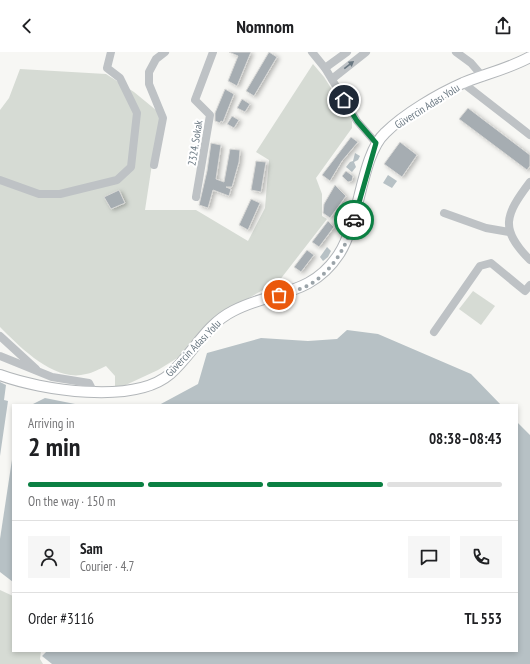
<!DOCTYPE html>
<meta charset="utf-8">
<style>
:root{--surface:#fff;--page:#f6f6f6;--text:#202124;--muted:#757577;--line:#e0e0e0;--accent:#0b8043}
body{margin:0;font-family:"PT Sans Narrow",sans-serif;background:var(--page);color:var(--text);height:100vh;display:flex;flex-direction:column;font-size:15px;white-space:nowrap}
*{box-sizing:border-box;margin:0}
p{font-size:13px;color:var(--muted)}
.icon{flex:none;width:22px;height:22px;fill:none;stroke:currentColor;stroke-width:2;stroke-linecap:round;stroke-linejoin:round}
.map{position:relative;flex:1;overflow:hidden}
.drawer{position:absolute;left:12px;top:352px;width:506px;height:248px;display:flex;flex-direction:column;background:var(--surface);border-radius:0px;box-shadow:0 2px 6px #0003}
.drawer>*{flex:none}
.pin{position:absolute;display:grid;place-items:center;width:34px;height:34px;color:#fff;margin:-17px;border:2px solid #fff;border-radius:50%;box-shadow:0 1px 4px #0007}
.courier{position:absolute;display:grid;place-items:center;width:40px;height:40px;margin:-20px;border:3px solid #0b8043;border-radius:50%;background:#fff;color:#222;box-shadow:0 1px 5px #0007}
.headline em{font-style:normal;font-weight:800}
.headline div{display:flex;flex-direction:column-reverse}
.headline{display:flex;align-items:center;justify-content:space-between;height:68px;padding:0 16px}
h1{font-size:26px;font-weight:800;line-height:30px}
.bar{display:grid;grid-template-columns:repeat(4,1fr);gap:6px 4px;align-content:center;height:48px;padding:0 16px}
.bar i{height:5px;border-radius:3px;background:var(--line)}
.bar .on{background:var(--accent)}
.bar p{grid-column:span 4}
.line{display:flex;align-items:center;gap:10px;padding:0 16px;border-top:1px solid var(--line)}
.line div{flex:1}
.round{display:grid;place-items:center;flex:none;width:42px;height:42px;border-radius:0px;background:var(--page)}
header{display:flex;justify-content:space-between;align-items:center;height:52px;padding:0 16px;background:var(--surface);font-size:18px;font-weight:800}
.map>svg:first-child{display:block}
.green{fill:#d6dbd4}
.water{fill:#b7c1c5}
.building{fill:#a6adb2;stroke:#d8d8d6;filter:url(#shadow)}
.lines{fill:none;stroke-linecap:round;stroke-linejoin:round}
.major-casing{stroke:#b2b6b9;stroke-width:12}
.minor{stroke:#bec2c5;stroke-width:8}
.major{stroke:#fff;stroke-width:10}
.oneway{fill:#697781}
.done{stroke:#9ba4a9;stroke-width:4;stroke-dasharray:0 7.2}
.route{stroke:#0b8043;stroke-width:5}
.labels{text-anchor:middle;dominant-baseline:central;stroke-width:4;stroke-linejoin:round;paint-order:stroke}
.street-label{font-size:11px;fill:#697781;stroke:#fff}
</style>
<header><svg class="icon" aria-label="back" viewBox="0 0 24 24"><path d="M15 5l-7 7 7 7"/></svg>Nomnom<svg class="icon" aria-label="share" viewBox="0 0 24 24"><path d="M12 15V3M7 8l5-5 5 5M5 13v7h14v-7"/></svg></header>
<div class="map">
<svg width="530" height="612" viewBox="0 0 530 612">
<defs>
<filter id="shadow"><feDropShadow dx="2.5" dy="1.5" stdDeviation="2" flood-color="#0004"/></filter>
</defs>
<rect width="100%" height="100%" fill="#f7f7f4"/>
<g class="green">
<path d="M313,12L324,25L352,69V76L316,126L322,142V164L327,167L279,229L215,265L179,305L158,318L115,338V324L106,314C99,317 93,321 86,322C55,331 20,295 0,275V58L9,46L20,17L106,22L134,40L162,63L154,99L145,158H196L248,189L265,156L269,108L256,100Z"/>
<path d="M473,239L495,254L481,273L459,257Z"/>
<path d="M0,538L13,544V599H41L40,607L43,612H0Z"/>
</g>
<g class="water">
<path d="M355,101L360,104L358,108L354,110L356,115L352,120L346,115L350,110L353,109Z"/>
<path d="M388,123L397,129L392,136L383,131Z"/>
<path d="M327,195L331,199L328,205L323,209L320,205Z"/>
<path d="M347,278L378,282L471,322L501,353H159L198,332L207,301L261,286L308,289L337,287Z"/>
<path d="M0,330L6,333L4,348L8,349L0,404Z"/>
<path d="M45,346L80,353H31Z"/>
<path d="M517,370L530,383V612H52L42,604L47,599H517Z"/>
<path d="M13,401V530L0,520V487Z"/>
</g>
<g class="building">
<path d="M229,0H251L237,34L228,29L238,4Z"/>
<path d="M269,0L277,5L254,44L246,39Z"/>
<path d="M225,37L234,42L223,70L221,69L220,71L215,69V61Z"/>
<path d="M242,47L250,52L245,60L237,56Z"/>
<path d="M468,56L530,103V114L527,118L459,67Z"/>
<path d="M232,64L239,68L234,76L227,72Z"/>
<path d="M351,85L358,90L342,109L330,129L322,123Z"/>
<path d="M400,90L417,103L402,125L384,112Z"/>
<path d="M211,91L221,93L216,127L224,130L230,97L240,98L239,110L232,135H226L231,137L229,144L213,138L208,156L199,153L207,119Z"/>
<path d="M256,109L266,110L261,140L251,138Z"/>
<path d="M346,119L353,124L352,129L348,130L342,124Z"/>
<path d="M335,133L346,144L330,166L323,161L324,152Z"/>
<path d="M119,138L125,151L111,157L104,145Z"/>
<path d="M251,147L260,151L248,178L239,173Z"/>
<path d="M328,169L334,175L319,195L312,190Z"/>
<path d="M307,198L314,203L301,220L294,215Z"/>
</g>
<g class="lines">
<g class="major-casing">
<path id="major" d="M0,323C41,338 134,353 170,322C193,302 205,273 233,259C273,238 311,245 339,202C360,170 361,103 385,81C404,62 438,42 463,31C485,22 508,17 530,5"/>
</g>
<g class="minor">
<path d="M312,0L325,16L357,69L376,91"/>
<path d="M456,0L471,11L483,25"/>
<path d="M325,16L347,0"/>
<path d="M332,27L366,0"/>
<path d="M463,31L530,83"/>
<path d="M154,113L163,66L149,32V20L156,7L165,0"/>
<path d="M0,128L39,142H60L117,128L131,115L137,61L120,26L107,16L111,0"/>
<path d="M530,130C505,163 499,177 530,208"/>
<path d="M196,145L210,63L195,48L213,0"/>
<path d="M444,161L486,176L509,180"/>
<path d="M434,280L480,214L491,211L525,239L530,233"/>
<path d="M0,284L36,317"/>
<path d="M0,304L52,325L89,331L93,339"/>
</g>
<use href="#major" class="major"/>
</g>
<defs><path id="oneway-solid" d="M-6-.8H1V-3.2L6.5 0L1 3.2V.8H-6Z"/></defs>
<use class="oneway" href="#oneway-solid" transform="translate(349 13) rotate(-38)"/>
<g class="lines">
<path class="done" d="M279,243C286,240 295,239 303,236C330,224 347,195 354,168"/>
<path class="route" d="M344,48L357,69L376,91L354,168"/>
</g>
<g class="labels">
<g class="street-label">
<text transform="translate(427 54) rotate(-32)">Güvercin Adası Yolu</text>
<text transform="translate(195 91) rotate(-81)">2324. Sokak</text>
<text transform="translate(193 296) rotate(-46)">Güvercin Adası Yolu</text>
</g>
</g>
</svg>
<div class="pin" style="left:279px;top:243px;background:#ea580c"><svg class="icon" aria-label="bag" viewBox="0 0 24 24"><path d="M5 8h14l-1 12H6zM9 8a3 3 0 0 1 6 0"/></svg></div>
<div class="pin" style="left:344px;top:48px;background:#1f2937"><svg class="icon" aria-label="home" viewBox="0 0 24 24"><path d="M3 11l9-7 9 7M6 9v11h12V9"/></svg></div>
<div class="courier" style="left:354px;top:168px"><svg class="icon" aria-label="car" viewBox="0 0 24 24"><path d="M5 17H2v-5l4-1 3-4h7l3 4 3 1v5h-3M9 17h6M6 11h13"/><circle cx="7" cy="17" r="2"/><circle cx="17" cy="17" r="2"/></svg></div>
<section class="drawer">
<div class="headline"><div><h1>2 min</h1><p>Arriving in</p></div><em>08:38–08:43</em></div>
<div class="bar"><i class="on"></i><i class="on"></i><i class="on"></i><i></i><p>On the way · 150 m</p></div>
<div class="line" style="height:72px"><a class="round"><svg class="icon" aria-label="person" viewBox="0 0 24 24"><circle cx="12" cy="8" r="4"/><path d="M4 21q1-7 8-7t8 7"/></svg></a><div><b>Sam</b><p>Courier · 4.7</p></div><a class="round"><svg class="icon" aria-label="chat" viewBox="0 0 24 24"><path d="M4 5h16v11H9l-5 4z"/></svg></a><a class="round"><svg class="icon" aria-label="phone" viewBox="0 0 24 24"><path d="M5 4h4l2 5-3 2q2 4 5 5l2-3 5 2v4C11 20 4 13 5 4z"/></svg></a></div>
<div class="line" style="height:52px"><div>Order #3116</div><b>TL 553</b></div>
</section>
</div>
